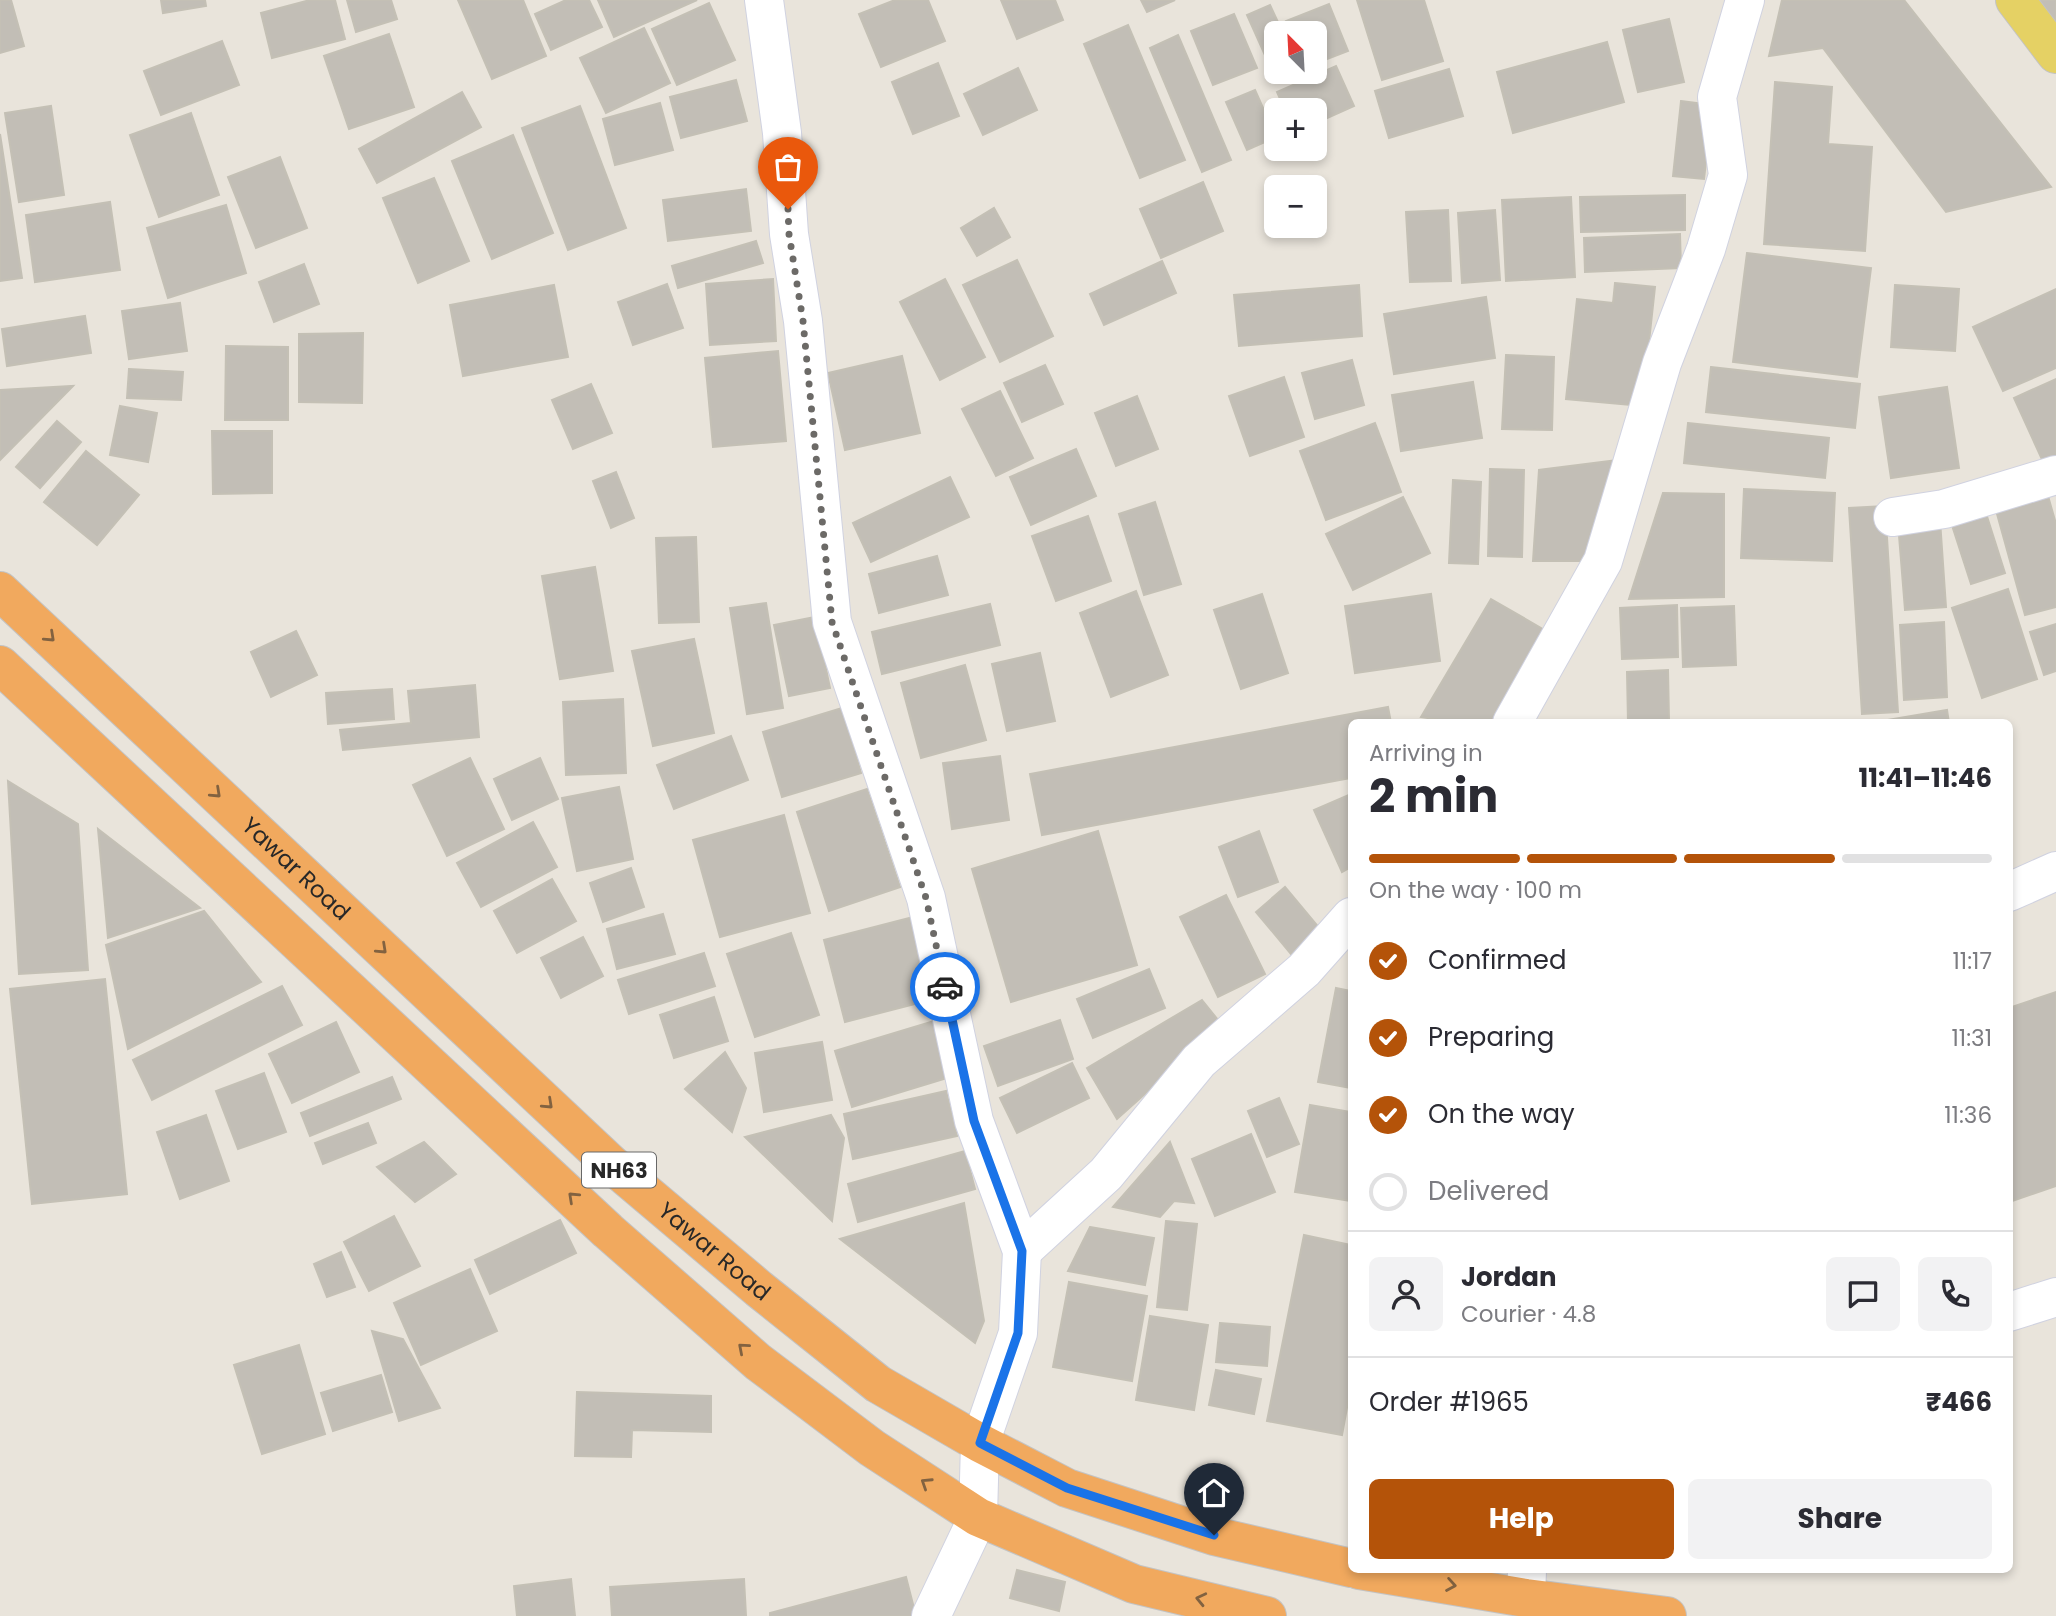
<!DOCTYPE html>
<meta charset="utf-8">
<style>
:root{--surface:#fff;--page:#f2f2f3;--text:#2b2b33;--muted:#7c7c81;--line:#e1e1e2;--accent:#b45309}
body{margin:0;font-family:Poppins,sans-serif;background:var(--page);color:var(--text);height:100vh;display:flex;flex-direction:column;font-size:26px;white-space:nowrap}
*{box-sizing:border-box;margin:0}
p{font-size:23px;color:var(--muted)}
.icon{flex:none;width:38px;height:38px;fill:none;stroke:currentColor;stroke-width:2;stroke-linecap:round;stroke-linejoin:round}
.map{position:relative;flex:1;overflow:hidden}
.drawer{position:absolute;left:1348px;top:719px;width:665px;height:854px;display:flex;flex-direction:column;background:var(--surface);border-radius:10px;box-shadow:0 4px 10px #0003}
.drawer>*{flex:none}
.needle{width:46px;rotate:336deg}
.controls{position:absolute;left:1264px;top:21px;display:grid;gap:14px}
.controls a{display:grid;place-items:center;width:63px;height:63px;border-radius:10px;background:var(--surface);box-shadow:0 4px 10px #0003;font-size:35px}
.pin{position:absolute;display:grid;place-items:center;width:60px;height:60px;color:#fff;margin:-72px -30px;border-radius:50% 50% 50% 0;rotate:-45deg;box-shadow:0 0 7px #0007}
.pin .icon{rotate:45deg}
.courier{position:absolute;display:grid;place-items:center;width:70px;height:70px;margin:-35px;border:5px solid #1a73e8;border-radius:50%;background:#fff;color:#222;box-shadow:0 2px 9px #0007}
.headline em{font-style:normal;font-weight:700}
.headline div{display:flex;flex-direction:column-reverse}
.headline{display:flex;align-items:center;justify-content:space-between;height:119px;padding:0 21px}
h1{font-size:46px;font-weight:700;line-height:52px}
.bar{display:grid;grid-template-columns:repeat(4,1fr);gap:10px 7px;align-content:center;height:84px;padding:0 21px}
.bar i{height:9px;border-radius:5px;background:var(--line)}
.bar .selected{background:var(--accent)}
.bar p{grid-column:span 4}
.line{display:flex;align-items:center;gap:18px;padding:0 21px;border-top:2px solid var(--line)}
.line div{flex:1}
.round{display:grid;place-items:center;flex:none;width:74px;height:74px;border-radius:10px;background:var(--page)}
ol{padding:0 21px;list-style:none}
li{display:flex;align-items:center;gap:21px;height:77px}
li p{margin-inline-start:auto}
li .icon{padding:7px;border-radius:50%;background:var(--accent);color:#fff;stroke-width:4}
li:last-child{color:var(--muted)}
li i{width:38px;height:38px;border:4px solid var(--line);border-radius:50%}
.cta{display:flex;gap:14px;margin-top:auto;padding:14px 21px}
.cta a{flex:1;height:80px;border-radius:10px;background:var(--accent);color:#fff;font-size:28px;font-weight:700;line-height:80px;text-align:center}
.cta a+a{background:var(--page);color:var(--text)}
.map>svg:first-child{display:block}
.building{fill:#c2beb6;stroke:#c4c0b5;stroke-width:2}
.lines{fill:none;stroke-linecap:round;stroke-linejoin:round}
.minor-casing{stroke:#d0d2e0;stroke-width:40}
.major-casing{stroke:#c3c3c3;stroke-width:40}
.highway-casing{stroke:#c3c3c3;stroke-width:40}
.minor{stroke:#fff;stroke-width:38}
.major{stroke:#e5d164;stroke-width:38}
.highway{stroke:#f1a95e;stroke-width:38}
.oneway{stroke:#826240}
.done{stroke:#6c6a67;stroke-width:7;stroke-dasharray:0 12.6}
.route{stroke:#1a73e8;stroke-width:9}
.labels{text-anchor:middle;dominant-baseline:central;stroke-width:7;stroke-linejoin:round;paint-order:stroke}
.shield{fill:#fff;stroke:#686868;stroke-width:2}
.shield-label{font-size:21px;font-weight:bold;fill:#282828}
.street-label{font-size:23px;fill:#282828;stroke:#fff}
</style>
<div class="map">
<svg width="2056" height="1616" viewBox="0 0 2056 1616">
<rect width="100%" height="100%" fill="#e9e4db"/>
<g class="building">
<path d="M0,0H11L24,46L0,53Z"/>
<path d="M161,0H205L206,6L163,13Z"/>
<path d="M310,0H335L345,39L272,58L261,13Z"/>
<path d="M347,0H391L397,19L356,32Z"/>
<path d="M458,0H523L546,56L492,79Z"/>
<path d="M566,0H589L602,27L551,50L535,14Z"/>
<path d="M598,0H697L614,37Z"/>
<path d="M895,0H928L945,41L881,67L859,14Z"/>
<path d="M1001,0H1055L1063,20L1017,39Z"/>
<path d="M1141,0H1175L1147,12Z"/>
<path d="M1357,0H1424L1443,61L1382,80Z"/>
<path d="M1782,0H1904L2051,187L1946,212L1823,48L1769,56Z"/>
<path d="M2036,0H2056V32Z"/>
<path d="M709,3L735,60L677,85L652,29Z"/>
<path d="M1329,4L1348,51L1314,64V33H1291L1286,21Z"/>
<path d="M1270,5L1283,33H1276V72L1273,73L1247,15Z"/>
<path d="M1234,14L1257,68L1213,85L1191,31Z"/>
<path d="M1669,19L1684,82L1638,92L1623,30Z"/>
<path d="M1128,25L1185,160L1140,178L1084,44Z"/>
<path d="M644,28L670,83L606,113L580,58Z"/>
<path d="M389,34L414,107L349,129L324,56Z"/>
<path d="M1178,35L1231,160L1202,172L1150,48Z"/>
<path d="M222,41L239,85L161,115L144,71Z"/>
<path d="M1607,42L1624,102L1513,133L1497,72Z"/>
<path d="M938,63L959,116L913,134L892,82Z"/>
<path d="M1336,66L1354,106L1314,124V110H1285L1277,92Z"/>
<path d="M1018,68L1037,110L983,135L964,94Z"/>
<path d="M1449,69L1463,116L1389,138L1375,91Z"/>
<path d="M736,80L747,121L681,138L670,97Z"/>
<path d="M1775,82L1832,87L1828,144L1872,147L1865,251L1764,244Z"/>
<path d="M1255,90L1276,137L1247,150L1226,102Z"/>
<path d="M462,92L481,127L377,183L359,149Z"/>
<path d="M1681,101L1713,105L1704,179L1673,176Z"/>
<path d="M660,103L673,150L615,165L603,119Z"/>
<path d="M51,106L64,195L19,202L5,113Z"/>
<path d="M580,106L626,228L568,250L522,128Z"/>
<path d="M191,113L219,195L159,217L130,135Z"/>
<path d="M0,134L22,278L0,281Z"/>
<path d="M513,135L553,233L492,259L452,161Z"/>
<path d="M280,157L307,228L256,248L228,177Z"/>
<path d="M434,178L469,261L418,283L383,198Z"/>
<path d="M1203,182L1223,231L1161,258L1140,209Z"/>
<path d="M746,189L751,231L668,241L663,200Z"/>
<path d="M1685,195V230L1581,232L1580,197Z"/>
<path d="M1571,197L1575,277L1506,281L1502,200Z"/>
<path d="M110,202L120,270L35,282L26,215Z"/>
<path d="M226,205L246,273L168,298L147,228Z"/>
<path d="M994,208L1010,237L977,256L961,228Z"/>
<path d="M1448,210L1451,281L1410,282L1406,212Z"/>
<path d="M1495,210L1500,280L1462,283L1458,213Z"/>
<path d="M1680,234L1681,268L1585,272L1584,238Z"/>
<path d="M756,241L763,263L678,288L672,266Z"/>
<path d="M1747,253L1871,268L1857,377L1733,362Z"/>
<path d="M1017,260L1053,336L1000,362L963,285Z"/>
<path d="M1162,261L1176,293L1104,325L1090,294Z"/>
<path d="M304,264L319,304L274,322L259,282Z"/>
<path d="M773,279L776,341L710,345L706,284Z"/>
<path d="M945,279L985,357L940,380L900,302Z"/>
<path d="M1615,283L1655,287L1642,406L1566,399L1577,299L1613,303Z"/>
<path d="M667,284L683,328L633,345L618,302Z"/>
<path d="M554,285L568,357L463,376L450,305Z"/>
<path d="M1359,285L1362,336L1239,346L1234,295Z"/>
<path d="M1895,285L1959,289L1955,351L1891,347Z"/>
<path d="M2056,289V368L2003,391L1973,327Z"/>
<path d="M1486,297L1495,358L1394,374L1384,314Z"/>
<path d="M180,303L187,351L129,359L122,311Z"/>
<path d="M85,316L91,353L7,366L2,329Z"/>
<path d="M363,333L362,403L299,402V334Z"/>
<path d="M226,346L288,347V420H225Z"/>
<path d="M778,351L786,441L713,447L705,358Z"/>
<path d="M1506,355L1554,357L1552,430L1502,429Z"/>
<path d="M902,356L920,433L845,450L828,373Z"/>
<path d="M1352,360L1364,405L1315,419L1302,373Z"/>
<path d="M1045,365L1063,404L1022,422L1004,383Z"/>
<path d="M1711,367L1860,384L1855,428L1706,412Z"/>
<path d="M129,369L183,372L181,400L127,398Z"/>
<path d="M1284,377L1304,437L1250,456L1229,396Z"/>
<path d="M2056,379V461L2045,466L2014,398Z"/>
<path d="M1473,382L1482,438L1401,451L1392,395Z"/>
<path d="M591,384L612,433L573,449L552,400Z"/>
<path d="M73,386L0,460V390Z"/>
<path d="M1947,387L1959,468L1891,478L1879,397Z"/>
<path d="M1000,391L1033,458L996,476L962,409Z"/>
<path d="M1137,396L1158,449L1116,466L1095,413Z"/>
<path d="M120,406L157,413L148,462L110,455Z"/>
<path d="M57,421L81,442L40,488L16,467Z"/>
<path d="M1375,423L1401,492L1326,520L1300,451Z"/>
<path d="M1688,423L1829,438L1825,478L1684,463Z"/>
<path d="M212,431H272V493L213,494Z"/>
<path d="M1076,449L1096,496L1031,525L1010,477Z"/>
<path d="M86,451L139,495L97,545L44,502Z"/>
<path d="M1618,460L1584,561H1533L1539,470Z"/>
<path d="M1490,469L1524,470L1522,557L1488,556Z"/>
<path d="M616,472L634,518L611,528L593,481Z"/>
<path d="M950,477L969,517L871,562L853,523Z"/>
<path d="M1453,480L1481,482L1478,564L1449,563Z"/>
<path d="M1744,489L1835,493L1832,561L1741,558Z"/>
<path d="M2046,489L2056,524V607L2025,615L1994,503Z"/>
<path d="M1663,493L1724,494V597L1629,599Z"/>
<path d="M1403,497L1430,553L1353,590L1326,534Z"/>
<path d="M1155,502L1181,584L1144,595L1119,514Z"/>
<path d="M1885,506L1898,712L1862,714L1849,508Z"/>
<path d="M1984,507L2005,573L1971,584L1950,519Z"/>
<path d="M1088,516L1111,581L1056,601L1032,536Z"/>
<path d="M1940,520L1946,607L1905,610L1898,523Z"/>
<path d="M696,537L699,622L659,623L656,538Z"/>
<path d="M937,556L948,595L879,613L869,574Z"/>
<path d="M595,567L613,671L560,679L542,576Z"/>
<path d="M2008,589L2037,679L1982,698L1952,608Z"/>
<path d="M1136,591L1168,675L1111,697L1080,613Z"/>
<path d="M1262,594L1288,673L1241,689L1214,610Z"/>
<path d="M1431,594L1440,661L1355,673L1345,606Z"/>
<path d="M1491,599L1548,632L1497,723H1459L1421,717Z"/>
<path d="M766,603L783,708L747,714L730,608Z"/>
<path d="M990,604L1000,645L882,674L872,632Z"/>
<path d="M1677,605L1678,657L1622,659L1620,608Z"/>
<path d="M1734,606L1736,665L1683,667L1681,608Z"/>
<path d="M815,617L830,688L789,696L774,625Z"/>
<path d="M1944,622L1947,697L1904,700L1900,625Z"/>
<path d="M2056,624V671L2044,675L2030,632Z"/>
<path d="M296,631L317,675L271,697L251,652Z"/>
<path d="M694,639L714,733L653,746L632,651Z"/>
<path d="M1040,653L1055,721L1007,731L992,664Z"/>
<path d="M965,665L986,740L921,758L901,683Z"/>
<path d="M1668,670L1669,721L1628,722L1627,672Z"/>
<path d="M475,685L479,737L343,750L340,730L411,723L408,691Z"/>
<path d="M392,689L394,719L328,724L326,693Z"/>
<path d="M623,699L626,773L566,775L563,702Z"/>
<path d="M1388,707L1391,723H1351V778L1042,835L1030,774Z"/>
<path d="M842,708L861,773L782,797L763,732Z"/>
<path d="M1947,710L1949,723H1870Z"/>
<path d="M731,736L748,780L674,809L657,765Z"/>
<path d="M1000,756L1009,820L952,829L943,763Z"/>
<path d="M470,758L504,829L447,856L413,785Z"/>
<path d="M540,758L558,799L512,820L494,779Z"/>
<path d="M8,781L78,824L88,970L19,974Z"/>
<path d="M619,787L633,859L577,871L562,798Z"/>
<path d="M867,789L900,887L829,911L797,812Z"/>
<path d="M1351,794V867L1342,872L1314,810Z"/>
<path d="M784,815L810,913L720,937L693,840Z"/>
<path d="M533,822L557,867L481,907L457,863Z"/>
<path d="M98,829L200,908L108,938Z"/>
<path d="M1098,831L1137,965L1011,1002L972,869Z"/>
<path d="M1259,831L1278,882L1238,897L1219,847Z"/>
<path d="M631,868L644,907L603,922L590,883Z"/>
<path d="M552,879L576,921L517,953L494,911Z"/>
<path d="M1285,887L1320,929L1291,954L1256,912Z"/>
<path d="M1226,895L1265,974L1218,997L1180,917Z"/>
<path d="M204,911L261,982L128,1049L106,945Z"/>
<path d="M663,914L675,954L617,969L607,929Z"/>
<path d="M917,916L938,998L845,1022L824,940Z"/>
<path d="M791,933L819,1015L755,1037L727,954Z"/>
<path d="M583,937L603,976L561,998L541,958Z"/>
<path d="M704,953L715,986L629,1014L618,980Z"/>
<path d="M1149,969L1165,1008L1093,1038L1077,999Z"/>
<path d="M105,979L127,1194L32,1204L10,989Z"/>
<path d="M282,986L302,1025L152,1100L133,1060Z"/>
<path d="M1336,988L1351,991V1088L1318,1082Z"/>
<path d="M2056,992V1186L2009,1202V1008Z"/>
<path d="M714,997L728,1041L674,1058L660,1015Z"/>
<path d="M1202,1000L1222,1025L1117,1119L1087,1068Z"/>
<path d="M1060,1020L1073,1059L998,1086L984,1046Z"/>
<path d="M934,1021L950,1077L852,1107L835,1051Z"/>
<path d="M336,1022L359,1072L292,1103L269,1054Z"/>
<path d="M822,1042L832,1100L764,1112L755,1053Z"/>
<path d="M725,1052L746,1088L732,1132L685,1089Z"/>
<path d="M1072,1063L1089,1098L1017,1133L1000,1098Z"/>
<path d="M264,1073L286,1132L238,1149L216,1091Z"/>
<path d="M392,1077L401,1099L310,1136L301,1113Z"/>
<path d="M946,1091L957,1136L853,1159L844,1114Z"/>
<path d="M1279,1098L1299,1144L1267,1157L1248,1111Z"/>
<path d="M1310,1105L1351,1112V1201L1295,1192Z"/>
<path d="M206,1115L229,1181L180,1199L157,1132Z"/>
<path d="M831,1115L844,1138L832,1221L745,1137Z"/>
<path d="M368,1123L376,1143L323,1164L315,1143Z"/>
<path d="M1251,1134L1275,1192L1215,1216L1192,1159Z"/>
<path d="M424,1142L456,1174L415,1202L377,1167Z"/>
<path d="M1170,1142L1194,1203L1174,1201L1160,1217L1113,1207Z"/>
<path d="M965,1151L975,1189L858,1222L848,1184Z"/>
<path d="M964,1203L984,1321L975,1343L840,1239Z"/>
<path d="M394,1216L420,1266L369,1291L344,1242Z"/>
<path d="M560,1220L576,1253L490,1294L475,1260Z"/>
<path d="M1166,1221L1197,1224L1187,1310L1157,1307Z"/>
<path d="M1090,1227L1154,1238L1145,1285L1068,1271Z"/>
<path d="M1304,1235L1351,1245V1386L1342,1435L1267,1421Z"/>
<path d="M341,1252L355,1287L327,1297L314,1264Z"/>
<path d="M470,1269L497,1331L421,1365L394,1303Z"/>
<path d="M1069,1282L1147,1296L1132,1381L1053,1367Z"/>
<path d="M1150,1316L1208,1325L1194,1410L1136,1400Z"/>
<path d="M1220,1323L1270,1327L1267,1366L1216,1362Z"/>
<path d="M372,1331L403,1339L440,1408L399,1421Z"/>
<path d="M299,1345L325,1434L262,1454L234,1365Z"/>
<path d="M1216,1370L1261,1379L1254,1414L1209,1405Z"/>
<path d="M381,1375L392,1412L333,1431L321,1393Z"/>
<path d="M577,1392L711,1396V1432L632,1430L631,1457L575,1456Z"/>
<path d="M1017,1570L1065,1582L1059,1611L1010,1598Z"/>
<path d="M906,1577L916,1616H770V1613Z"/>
<path d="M571,1579L575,1616H517L514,1586Z"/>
<path d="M744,1579L746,1616H612L610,1587Z"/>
</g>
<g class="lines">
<g class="minor-casing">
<g id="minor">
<path d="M764,0L782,133L789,234L803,321L832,622L926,898L974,1121L1022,1251L1018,1333L980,1443L978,1517L931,1616"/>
<path d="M1893,517L1944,509L2056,475"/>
<path d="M1512,723L1603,561L1662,363L1706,249L1728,175L1717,97L1745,0"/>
<path d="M2009,892L2056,871"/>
<path d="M1022,1251L1106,1174L1199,1061L1304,970L1351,917"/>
<path d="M2009,1312L2056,1297"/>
<path d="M1526,1598L1527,1570"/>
</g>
</g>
<g class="major-casing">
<path id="major" d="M2015,0L2056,54"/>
</g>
<g class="highway-casing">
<g id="highway">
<path id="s1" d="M0,591L611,1164L759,1289L878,1384L980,1443L1067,1488L1214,1536L1351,1568"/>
<path d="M0,665L608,1231L758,1362L872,1448L978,1517L1134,1584L1267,1616"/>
<path d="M1359,1570L1526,1598L1667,1616"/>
</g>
</g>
<use href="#minor" class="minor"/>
<use href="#major" class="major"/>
<use href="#highway" class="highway"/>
</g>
<defs><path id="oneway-chevron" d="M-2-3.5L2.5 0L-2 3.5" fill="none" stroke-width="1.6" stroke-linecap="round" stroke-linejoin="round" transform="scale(1.75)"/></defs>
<g class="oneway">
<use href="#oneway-chevron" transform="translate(50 637) rotate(43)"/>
<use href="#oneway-chevron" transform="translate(216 793) rotate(43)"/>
<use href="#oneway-chevron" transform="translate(382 949) rotate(43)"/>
<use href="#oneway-chevron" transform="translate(548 1104) rotate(43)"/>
<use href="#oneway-chevron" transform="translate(573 1197) rotate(-137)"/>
<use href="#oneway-chevron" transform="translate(743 1348) rotate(-139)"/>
<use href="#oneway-chevron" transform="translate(926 1483) rotate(-147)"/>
<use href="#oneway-chevron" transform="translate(1451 1585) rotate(10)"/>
<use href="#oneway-chevron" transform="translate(1201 1599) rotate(-167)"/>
</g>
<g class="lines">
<path class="done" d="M788,209L789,234L803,321L832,622L926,898L945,987"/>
<path class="route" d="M945,987L974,1121L1022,1251L1018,1333L980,1443L1067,1488L1214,1535"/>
</g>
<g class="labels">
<rect class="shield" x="582" y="1152.5" width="74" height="35" rx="5"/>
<g class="shield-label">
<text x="619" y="1170">NH63</text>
</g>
<g class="street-label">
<text stroke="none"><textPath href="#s1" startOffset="406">Yawar Road</textPath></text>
<text stroke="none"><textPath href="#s1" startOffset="973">Yawar Road</textPath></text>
</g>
</g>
</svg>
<div class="controls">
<a><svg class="needle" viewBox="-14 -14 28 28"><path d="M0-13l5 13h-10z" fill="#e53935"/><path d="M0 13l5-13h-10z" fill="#7c7c81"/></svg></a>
<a>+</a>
<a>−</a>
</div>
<div class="pin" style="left:788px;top:209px;background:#ea580c"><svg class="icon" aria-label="bag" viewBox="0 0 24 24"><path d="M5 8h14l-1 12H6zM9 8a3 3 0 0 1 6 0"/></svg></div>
<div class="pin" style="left:1214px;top:1535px;background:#1f2937"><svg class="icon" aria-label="home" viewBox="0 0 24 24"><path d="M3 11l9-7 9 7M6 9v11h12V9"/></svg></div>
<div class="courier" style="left:945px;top:987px"><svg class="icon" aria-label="car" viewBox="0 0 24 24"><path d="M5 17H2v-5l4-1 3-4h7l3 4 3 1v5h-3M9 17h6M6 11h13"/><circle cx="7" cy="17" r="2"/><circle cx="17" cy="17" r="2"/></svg></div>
<section class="drawer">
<div class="headline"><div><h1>2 min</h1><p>Arriving in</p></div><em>11:41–11:46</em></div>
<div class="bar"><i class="selected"></i><i class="selected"></i><i class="selected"></i><i></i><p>On the way · 100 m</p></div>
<ol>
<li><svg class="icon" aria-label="check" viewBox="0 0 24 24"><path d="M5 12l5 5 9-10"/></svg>Confirmed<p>11:17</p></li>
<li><svg class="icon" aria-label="check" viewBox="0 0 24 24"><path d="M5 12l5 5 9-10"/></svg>Preparing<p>11:31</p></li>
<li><svg class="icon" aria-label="check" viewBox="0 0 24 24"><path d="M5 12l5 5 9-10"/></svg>On the way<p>11:36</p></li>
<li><i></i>Delivered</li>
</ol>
<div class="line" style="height:126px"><a class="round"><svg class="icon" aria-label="person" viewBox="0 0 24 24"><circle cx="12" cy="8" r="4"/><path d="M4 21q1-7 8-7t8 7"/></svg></a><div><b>Jordan</b><p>Courier · 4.8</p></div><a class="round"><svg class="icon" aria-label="chat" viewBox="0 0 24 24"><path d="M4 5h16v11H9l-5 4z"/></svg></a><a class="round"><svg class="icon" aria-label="phone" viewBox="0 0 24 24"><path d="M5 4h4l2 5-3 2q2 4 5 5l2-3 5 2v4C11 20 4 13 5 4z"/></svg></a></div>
<div class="line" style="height:91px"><div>Order #1965</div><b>₹466</b></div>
<div class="cta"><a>Help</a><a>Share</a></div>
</section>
</div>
